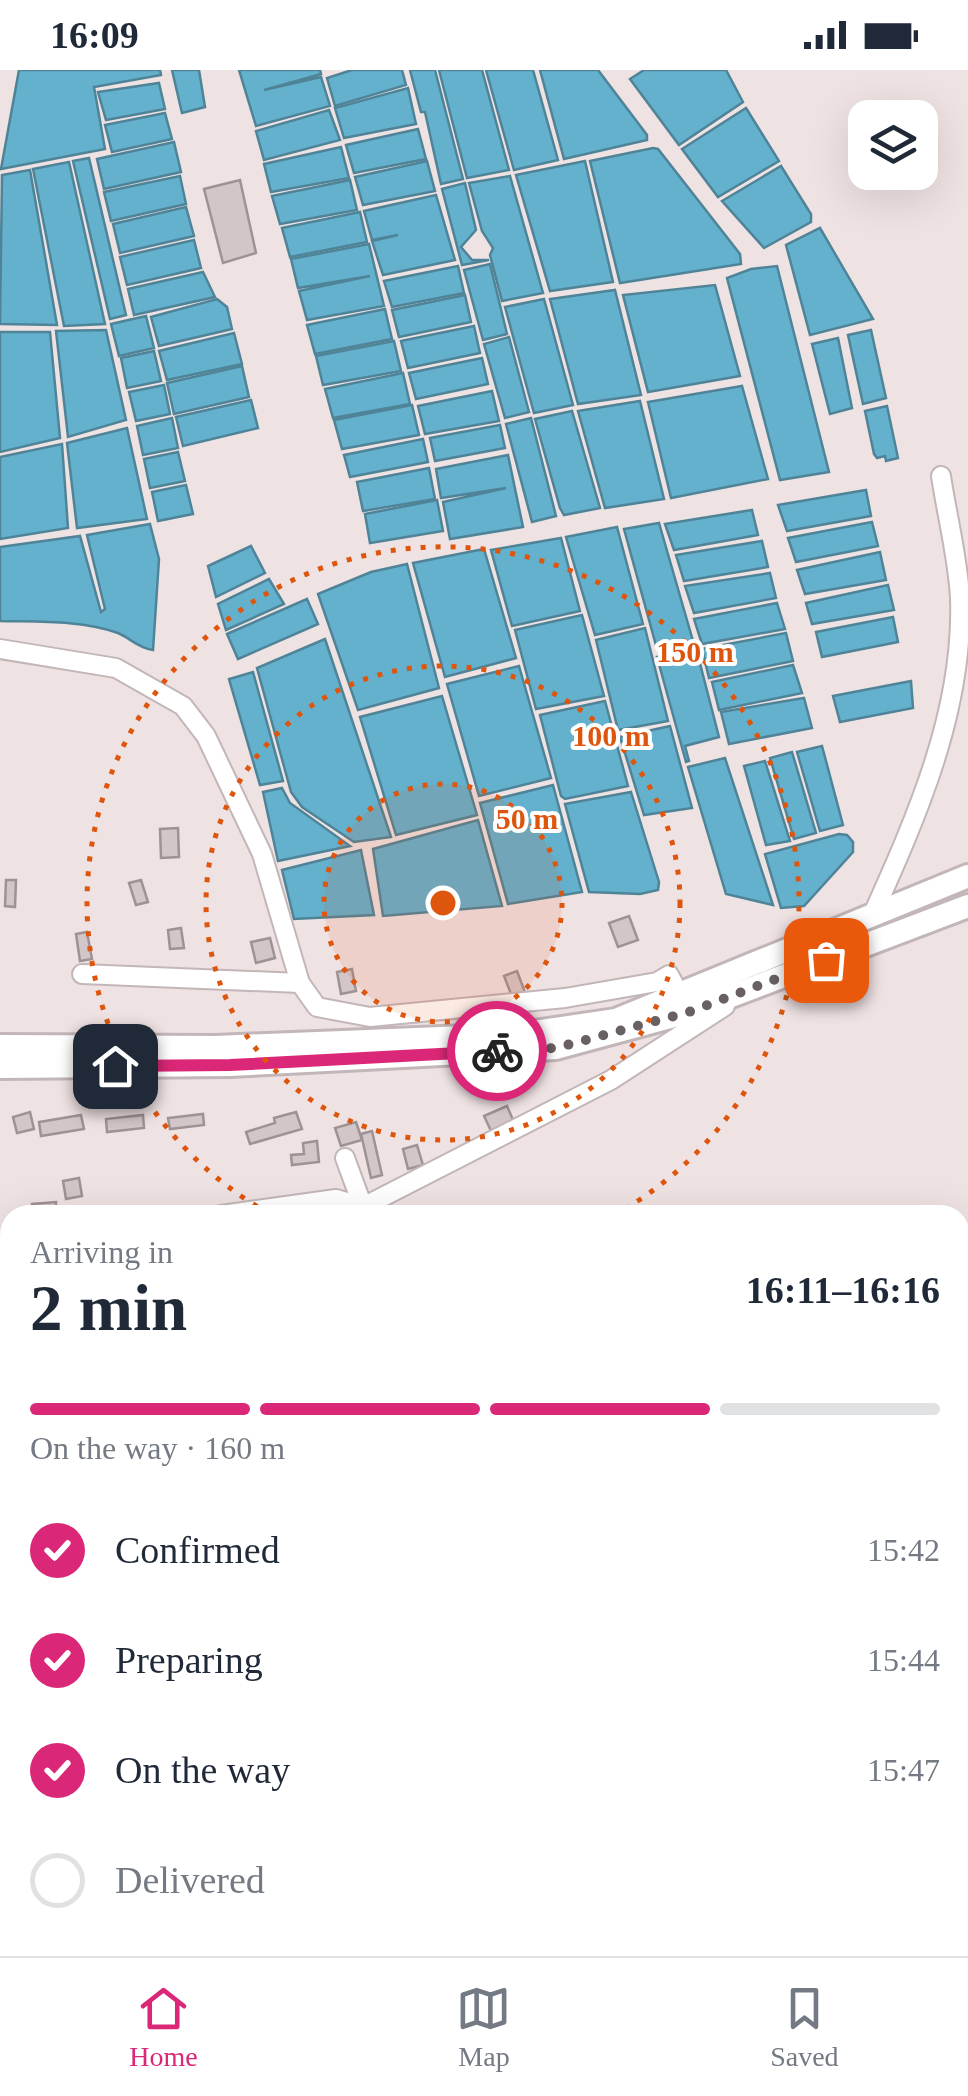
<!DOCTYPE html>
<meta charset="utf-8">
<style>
:root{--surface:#fff;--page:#f6f6f7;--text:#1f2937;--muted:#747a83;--line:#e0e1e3;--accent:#db2777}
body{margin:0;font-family:"Times New Roman",serif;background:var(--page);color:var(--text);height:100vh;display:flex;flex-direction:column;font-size:38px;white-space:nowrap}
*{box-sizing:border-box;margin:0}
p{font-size:32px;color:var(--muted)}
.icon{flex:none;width:55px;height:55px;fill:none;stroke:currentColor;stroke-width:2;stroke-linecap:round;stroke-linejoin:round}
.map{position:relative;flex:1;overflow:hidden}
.drawer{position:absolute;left:0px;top:1135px;width:970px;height:752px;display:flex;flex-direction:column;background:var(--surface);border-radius:30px 30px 0 0;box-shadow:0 10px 40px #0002}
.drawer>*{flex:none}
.tools{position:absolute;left:848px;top:30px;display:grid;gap:20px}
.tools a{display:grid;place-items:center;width:90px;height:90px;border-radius:20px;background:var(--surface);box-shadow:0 10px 40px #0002;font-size:50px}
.pin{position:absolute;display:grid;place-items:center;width:85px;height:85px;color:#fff;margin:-42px;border-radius:20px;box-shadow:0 5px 15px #0006}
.courier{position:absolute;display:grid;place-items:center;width:100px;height:100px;margin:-50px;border:8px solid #db2777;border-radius:50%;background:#fff;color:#222;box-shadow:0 2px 12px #0007}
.summary em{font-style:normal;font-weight:800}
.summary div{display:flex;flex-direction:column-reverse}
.summary{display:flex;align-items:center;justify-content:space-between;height:170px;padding:0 30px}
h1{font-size:65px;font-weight:800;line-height:75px}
.bar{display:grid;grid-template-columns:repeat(4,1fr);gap:15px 10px;align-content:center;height:120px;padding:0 30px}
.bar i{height:12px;border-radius:8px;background:var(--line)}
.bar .active{background:var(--accent)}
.bar p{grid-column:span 4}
ol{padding:0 30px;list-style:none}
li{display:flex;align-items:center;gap:30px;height:110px}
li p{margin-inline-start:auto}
li .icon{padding:10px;border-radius:50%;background:var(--accent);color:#fff;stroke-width:4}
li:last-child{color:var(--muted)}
li i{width:55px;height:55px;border:5px solid var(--line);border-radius:50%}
.status{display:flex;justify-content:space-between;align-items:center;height:70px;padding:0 50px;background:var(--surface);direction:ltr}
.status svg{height:28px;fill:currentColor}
.tab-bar{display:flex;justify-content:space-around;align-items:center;height:140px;border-top:2px solid var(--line);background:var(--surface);font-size:28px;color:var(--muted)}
.tab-bar a{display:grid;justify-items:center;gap:5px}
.tab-bar .active{color:var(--accent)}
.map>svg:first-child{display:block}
.water{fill:#64b1ce;stroke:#4f8498;stroke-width:2.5}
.building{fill:#d3c6c8;stroke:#9f9294;stroke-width:2.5}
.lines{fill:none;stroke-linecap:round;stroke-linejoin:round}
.minor-casing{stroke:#c3b6b8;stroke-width:22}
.major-casing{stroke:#c3b6b8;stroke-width:28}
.minor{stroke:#fff;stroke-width:18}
.major{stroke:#fff;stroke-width:22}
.done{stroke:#686061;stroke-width:10;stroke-dasharray:0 18}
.route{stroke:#db2777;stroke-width:12}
.ring{fill:none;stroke:#de560d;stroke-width:5;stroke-dasharray:5 10}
.centre{fill:#de560d;stroke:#fff;stroke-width:5}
.ring-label{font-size:30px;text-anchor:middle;font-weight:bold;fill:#de560d;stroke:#fff;stroke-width:8;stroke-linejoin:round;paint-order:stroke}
</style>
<div class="status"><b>16:09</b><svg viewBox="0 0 49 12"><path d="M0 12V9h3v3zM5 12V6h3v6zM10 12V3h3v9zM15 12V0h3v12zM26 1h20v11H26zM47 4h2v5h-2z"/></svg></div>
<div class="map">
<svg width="968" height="1886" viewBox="0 0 968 1886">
<rect width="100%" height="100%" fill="#efe2e3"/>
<g class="water">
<path d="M19,0H160L161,5L94,17L105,79L1,99Z"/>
<path d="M172,0H199L205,37L182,43Z"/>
<path d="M239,0H320L321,4L264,20L321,7L330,36L256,56Z"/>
<path d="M352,0H402L406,15L335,36L327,8Z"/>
<path d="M410,0H435L463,109L441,114L425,42H421Z"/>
<path d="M439,0H482L509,100L467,108Z"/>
<path d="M486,0H533L558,90L514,100Z"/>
<path d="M540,0H598L647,65V70L564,89Z"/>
<path d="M644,0H726L743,32L679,75L630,9Z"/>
<path d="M159,13L165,39L106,50L98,22Z"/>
<path d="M408,18L416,54L344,68L335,38Z"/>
<path d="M746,38L779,91L718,127L682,79Z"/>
<path d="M329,40L340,70L264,90L256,61Z"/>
<path d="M165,43L172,69L112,82L105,55Z"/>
<path d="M418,59L426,89L354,103L346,75Z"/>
<path d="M174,72L181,102L104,119L97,89Z"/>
<path d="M341,77L349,108L271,122L264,94Z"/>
<path d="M653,78L658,79L740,184L741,194L620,213L590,91Z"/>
<path d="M89,88L126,245L110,249L73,91Z"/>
<path d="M427,91L435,121L363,135L355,107Z"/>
<path d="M585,91L613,212L550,221L516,105Z"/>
<path d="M69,92L105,254L64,256L33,99Z"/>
<path d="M781,96L811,144V152L764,178L722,131Z"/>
<path d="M30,100L57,255L0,254L2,105Z"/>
<path d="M180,106L186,134L111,151L104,122Z"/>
<path d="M510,106L543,223L502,231L490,185L493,178L482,161L469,113Z"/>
<path d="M350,110L357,140L280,154L272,126Z"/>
<path d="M465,113L476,160L461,177L472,190H489L462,195L442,119Z"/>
<path d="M436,125L455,190L383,205L372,171L398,165L372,170L364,141Z"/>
<path d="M186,137L194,166L120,183L113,154Z"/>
<path d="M360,142L367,172L290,187L282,158Z"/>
<path d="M820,158L873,249L810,265L786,175Z"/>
<path d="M194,170L201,198L127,215L120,187Z"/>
<path d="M369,174L384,236L307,250L299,221L370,206L298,218L291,189Z"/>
<path d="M490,194L507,264L483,270L464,200Z"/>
<path d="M458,196L464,223L392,237L384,211Z"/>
<path d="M777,196L829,402L780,410L727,208L751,199Z"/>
<path d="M203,202L215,227L134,245L128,219Z"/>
<path d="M715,215L740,306L648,322L623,225Z"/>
<path d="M615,220L641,325L578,334L550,229Z"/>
<path d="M465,225L471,252L399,267L392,240Z"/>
<path d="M217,229L227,237L232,259L159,276L151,247Z"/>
<path d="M544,229L573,335L534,343L505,237Z"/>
<path d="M385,239L392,269L315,284L307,255Z"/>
<path d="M146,246L154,278L119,286L111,254Z"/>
<path d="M474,256L480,283L408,298L401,271Z"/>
<path d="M106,260L126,350L68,367L56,261Z"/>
<path d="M871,260L886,328L863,334L848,265Z"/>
<path d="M0,262H50L60,368L0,382Z"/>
<path d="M234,263L242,294L167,310L159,281Z"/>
<path d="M509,267L529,342L505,348L484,274Z"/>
<path d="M838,268L852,338L830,344L812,274Z"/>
<path d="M394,271L401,301L323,315L316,286Z"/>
<path d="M154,281L161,311L127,318L121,288Z"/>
<path d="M482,288L488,314L416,329L409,303Z"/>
<path d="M242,296L249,327L174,344L167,313Z"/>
<path d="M403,303L410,334L333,348L325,319Z"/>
<path d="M164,315L170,344L136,351L129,322Z"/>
<path d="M742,316L768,409L671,428L648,332Z"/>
<path d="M492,321L499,351L425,364L418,336Z"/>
<path d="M251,330L258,358L183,376L176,347Z"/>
<path d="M640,331L664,429L605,438L578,341Z"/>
<path d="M412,335L419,365L342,379L334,350Z"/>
<path d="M887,336L898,388L886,391L885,386L877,388L874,384L865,341Z"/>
<path d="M572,341L600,438L564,445L560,438L535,349Z"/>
<path d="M172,348L178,378L143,385L137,356Z"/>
<path d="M531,348L556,446L532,452L506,354Z"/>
<path d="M500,355L505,378L435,391L430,368Z"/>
<path d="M127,358L147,449L77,458L67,373Z"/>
<path d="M423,369L428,392L350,407L344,385Z"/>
<path d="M62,374L68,458L0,469V387Z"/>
<path d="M178,382L185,411L150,418L144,389Z"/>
<path d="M508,385L523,457L450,469L443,432L506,418L441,428L436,399Z"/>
<path d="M429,398L435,429L363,441L357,412Z"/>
<path d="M186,415L193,444L158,451L152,422Z"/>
<path d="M866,420L871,446L787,461L778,435Z"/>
<path d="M437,430L443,461L370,473L365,444Z"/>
<path d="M752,440L758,465L674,480L665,454Z"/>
<path d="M872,452L878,476L796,492L788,468Z"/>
<path d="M659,453L693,571L657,579L624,459Z"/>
<path d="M150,454L159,489L153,580C138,578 130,568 118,563C81,550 38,552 0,551V477L80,466L101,542L105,539L87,465Z"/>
<path d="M617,457L643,554L595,565L566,467Z"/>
<path d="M561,468L580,541L512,556L491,480Z"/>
<path d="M762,471L768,497L684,511L676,485Z"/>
<path d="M251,476L265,503L216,527L208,496Z"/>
<path d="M484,479L516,588L445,607L413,493Z"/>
<path d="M880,482L886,510L805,524L797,500Z"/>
<path d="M407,494L439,618L358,640L318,524L371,502Z"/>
<path d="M770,503L776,528L694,543L685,516Z"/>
<path d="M269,509L284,534L226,560L218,534Z"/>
<path d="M888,515L894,540L812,554L806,533Z"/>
<path d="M307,529L318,554L238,589L227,564Z"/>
<path d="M777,533L785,559L702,574L694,549Z"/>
<path d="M582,545L604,626L536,639L515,560Z"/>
<path d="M893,547L898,572L822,587L816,562Z"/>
<path d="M645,558L668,651L618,660L596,570Z"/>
<path d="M786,563L793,591L709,608L702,579Z"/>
<path d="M325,569L391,767L354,772L302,737L291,722L257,598Z"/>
<path d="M696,578L719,667L685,676L689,691L686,692L657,587Z"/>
<path d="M793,595L802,623L719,640L712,612Z"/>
<path d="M519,596L551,708L479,726L447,614Z"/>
<path d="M253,602L283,711L260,715L229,609Z"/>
<path d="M911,611L913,638L840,652L833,626Z"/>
<path d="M442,626L477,745L396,765L360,647Z"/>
<path d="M804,628L812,658L729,674L721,642Z"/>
<path d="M605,631L628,716L565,729L561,726L540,645Z"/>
<path d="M670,656L692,738L644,745L620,667Z"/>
<path d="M822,676L843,755L820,761L797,682Z"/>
<path d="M792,682L816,763L794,769L770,688Z"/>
<path d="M725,688L773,835L726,824L688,697Z"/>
<path d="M765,691L790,771L766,775L744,696Z"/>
<path d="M553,715L582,822L508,834L480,733Z"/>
<path d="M282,718L290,733L350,776L278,791L263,722Z"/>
<path d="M631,722L659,812L658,820L640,824L589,822L565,734Z"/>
<path d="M478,750L502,836L383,846L373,779Z"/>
<path d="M839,764L847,765L853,772V782L804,836L781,838L765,784Z"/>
<path d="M361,780L374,845L294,849L282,800Z"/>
</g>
<g class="building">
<path d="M240,110L256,183L223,193L204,119Z"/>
<path d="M178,758L179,787L161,788L160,759Z"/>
<path d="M6,810H16L15,837L5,836Z"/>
<path d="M141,810L148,832L136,835L129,813Z"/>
<path d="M629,846L638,870L618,877L609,853Z"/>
<path d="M181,858L184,878L170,879L168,860Z"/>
<path d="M87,862L92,889L80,891L76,864Z"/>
<path d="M270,868L275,888L256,893L251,872Z"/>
<path d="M352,899L356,921L341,924L337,902Z"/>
<path d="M517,901L526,925L513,929L504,906Z"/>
<path d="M507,1036L514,1052L491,1061L484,1046Z"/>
<path d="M30,1042L34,1059L17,1063L13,1047Z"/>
<path d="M296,1042L302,1059L250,1074L246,1062L275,1053L274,1048Z"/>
<path d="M203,1044L204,1055L170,1059L168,1048Z"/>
<path d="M81,1045L84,1059L41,1066L39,1052Z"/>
<path d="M143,1045L144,1058L107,1062L106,1049Z"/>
<path d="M356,1052L362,1070L341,1076L335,1058Z"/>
<path d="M372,1061L382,1105L371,1108L361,1064Z"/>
<path d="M317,1071L319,1092L292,1095L291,1085L304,1084L303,1073Z"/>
<path d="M417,1075L423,1095L408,1099L403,1079Z"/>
<path d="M79,1108L82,1126L66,1129L63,1111Z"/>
<path d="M56,1132V1143L33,1145L32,1134Z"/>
</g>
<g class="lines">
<g class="minor-casing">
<g id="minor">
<path d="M0,579L116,598L183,636L206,666L262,784L300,913L317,937L370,947L565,928L657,912L669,905L684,933"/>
<path d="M872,846C917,746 964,640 960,528C958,488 947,446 941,406"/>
<path d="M82,904L300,913"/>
<path d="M345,1088L363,1137"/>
<path d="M221,1145L336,1129L363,1137"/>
<path d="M364,1145L363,1137L611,1010L725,936"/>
<path d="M0,1174L10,1173"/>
<path d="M1,1376L10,1399"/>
<path d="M528,1878L532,1886"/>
<path d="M427,1886L430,1878"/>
</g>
</g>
<g class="major-casing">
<g id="major">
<path d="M0,976L215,977L514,965L616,950L968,806"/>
<path d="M0,997L230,995L556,978L689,942L968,836"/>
</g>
</g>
<use href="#minor" class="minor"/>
<use href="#major" class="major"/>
</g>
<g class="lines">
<path class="done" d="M497,981L556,978L689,942L826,890"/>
<path class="route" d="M115,996L230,995L497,981"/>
</g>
<circle cx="443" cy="833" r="119" fill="#de560d" fill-opacity=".12"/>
<g class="ring">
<circle cx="443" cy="833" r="119"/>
<circle cx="443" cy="833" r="237"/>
<path d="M270 1144A356 356 0 1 1 616 1144"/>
</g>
<circle cx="443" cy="833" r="15" class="centre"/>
<g class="ring-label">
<text x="695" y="592">150 m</text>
<text x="611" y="676">100 m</text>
<text x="527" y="759">50 m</text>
</g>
</svg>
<div class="tools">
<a><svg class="icon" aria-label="layers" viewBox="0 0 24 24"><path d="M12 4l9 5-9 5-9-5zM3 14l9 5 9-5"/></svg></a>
</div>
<div class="pin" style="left:826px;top:890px;background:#ea580c"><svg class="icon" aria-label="bag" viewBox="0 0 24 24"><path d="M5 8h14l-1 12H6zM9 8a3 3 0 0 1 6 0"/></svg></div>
<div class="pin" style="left:115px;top:996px;background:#1f2937"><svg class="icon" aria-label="home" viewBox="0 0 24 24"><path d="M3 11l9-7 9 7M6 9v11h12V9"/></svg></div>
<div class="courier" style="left:497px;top:981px"><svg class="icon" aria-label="bike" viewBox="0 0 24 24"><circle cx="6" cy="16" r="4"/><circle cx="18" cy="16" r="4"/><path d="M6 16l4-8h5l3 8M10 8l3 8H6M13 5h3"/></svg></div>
<section class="drawer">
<div class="summary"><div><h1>2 min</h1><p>Arriving in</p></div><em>16:11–16:16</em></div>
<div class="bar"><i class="active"></i><i class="active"></i><i class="active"></i><i></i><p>On the way · 160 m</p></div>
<ol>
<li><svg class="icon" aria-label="check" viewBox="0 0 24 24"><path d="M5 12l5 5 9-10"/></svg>Confirmed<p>15:42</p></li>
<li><svg class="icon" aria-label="check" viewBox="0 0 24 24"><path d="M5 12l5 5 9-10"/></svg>Preparing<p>15:44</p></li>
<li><svg class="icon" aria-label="check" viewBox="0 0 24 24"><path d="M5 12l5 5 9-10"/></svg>On the way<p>15:47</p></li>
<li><i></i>Delivered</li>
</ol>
</section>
</div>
<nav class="tab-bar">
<a class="active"><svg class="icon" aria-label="home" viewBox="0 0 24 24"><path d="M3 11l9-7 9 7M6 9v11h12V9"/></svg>Home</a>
<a><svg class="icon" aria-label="map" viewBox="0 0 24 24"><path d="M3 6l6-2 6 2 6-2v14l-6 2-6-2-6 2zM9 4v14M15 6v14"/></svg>Map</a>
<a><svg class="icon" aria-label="saved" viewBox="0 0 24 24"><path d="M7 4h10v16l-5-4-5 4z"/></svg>Saved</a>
</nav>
